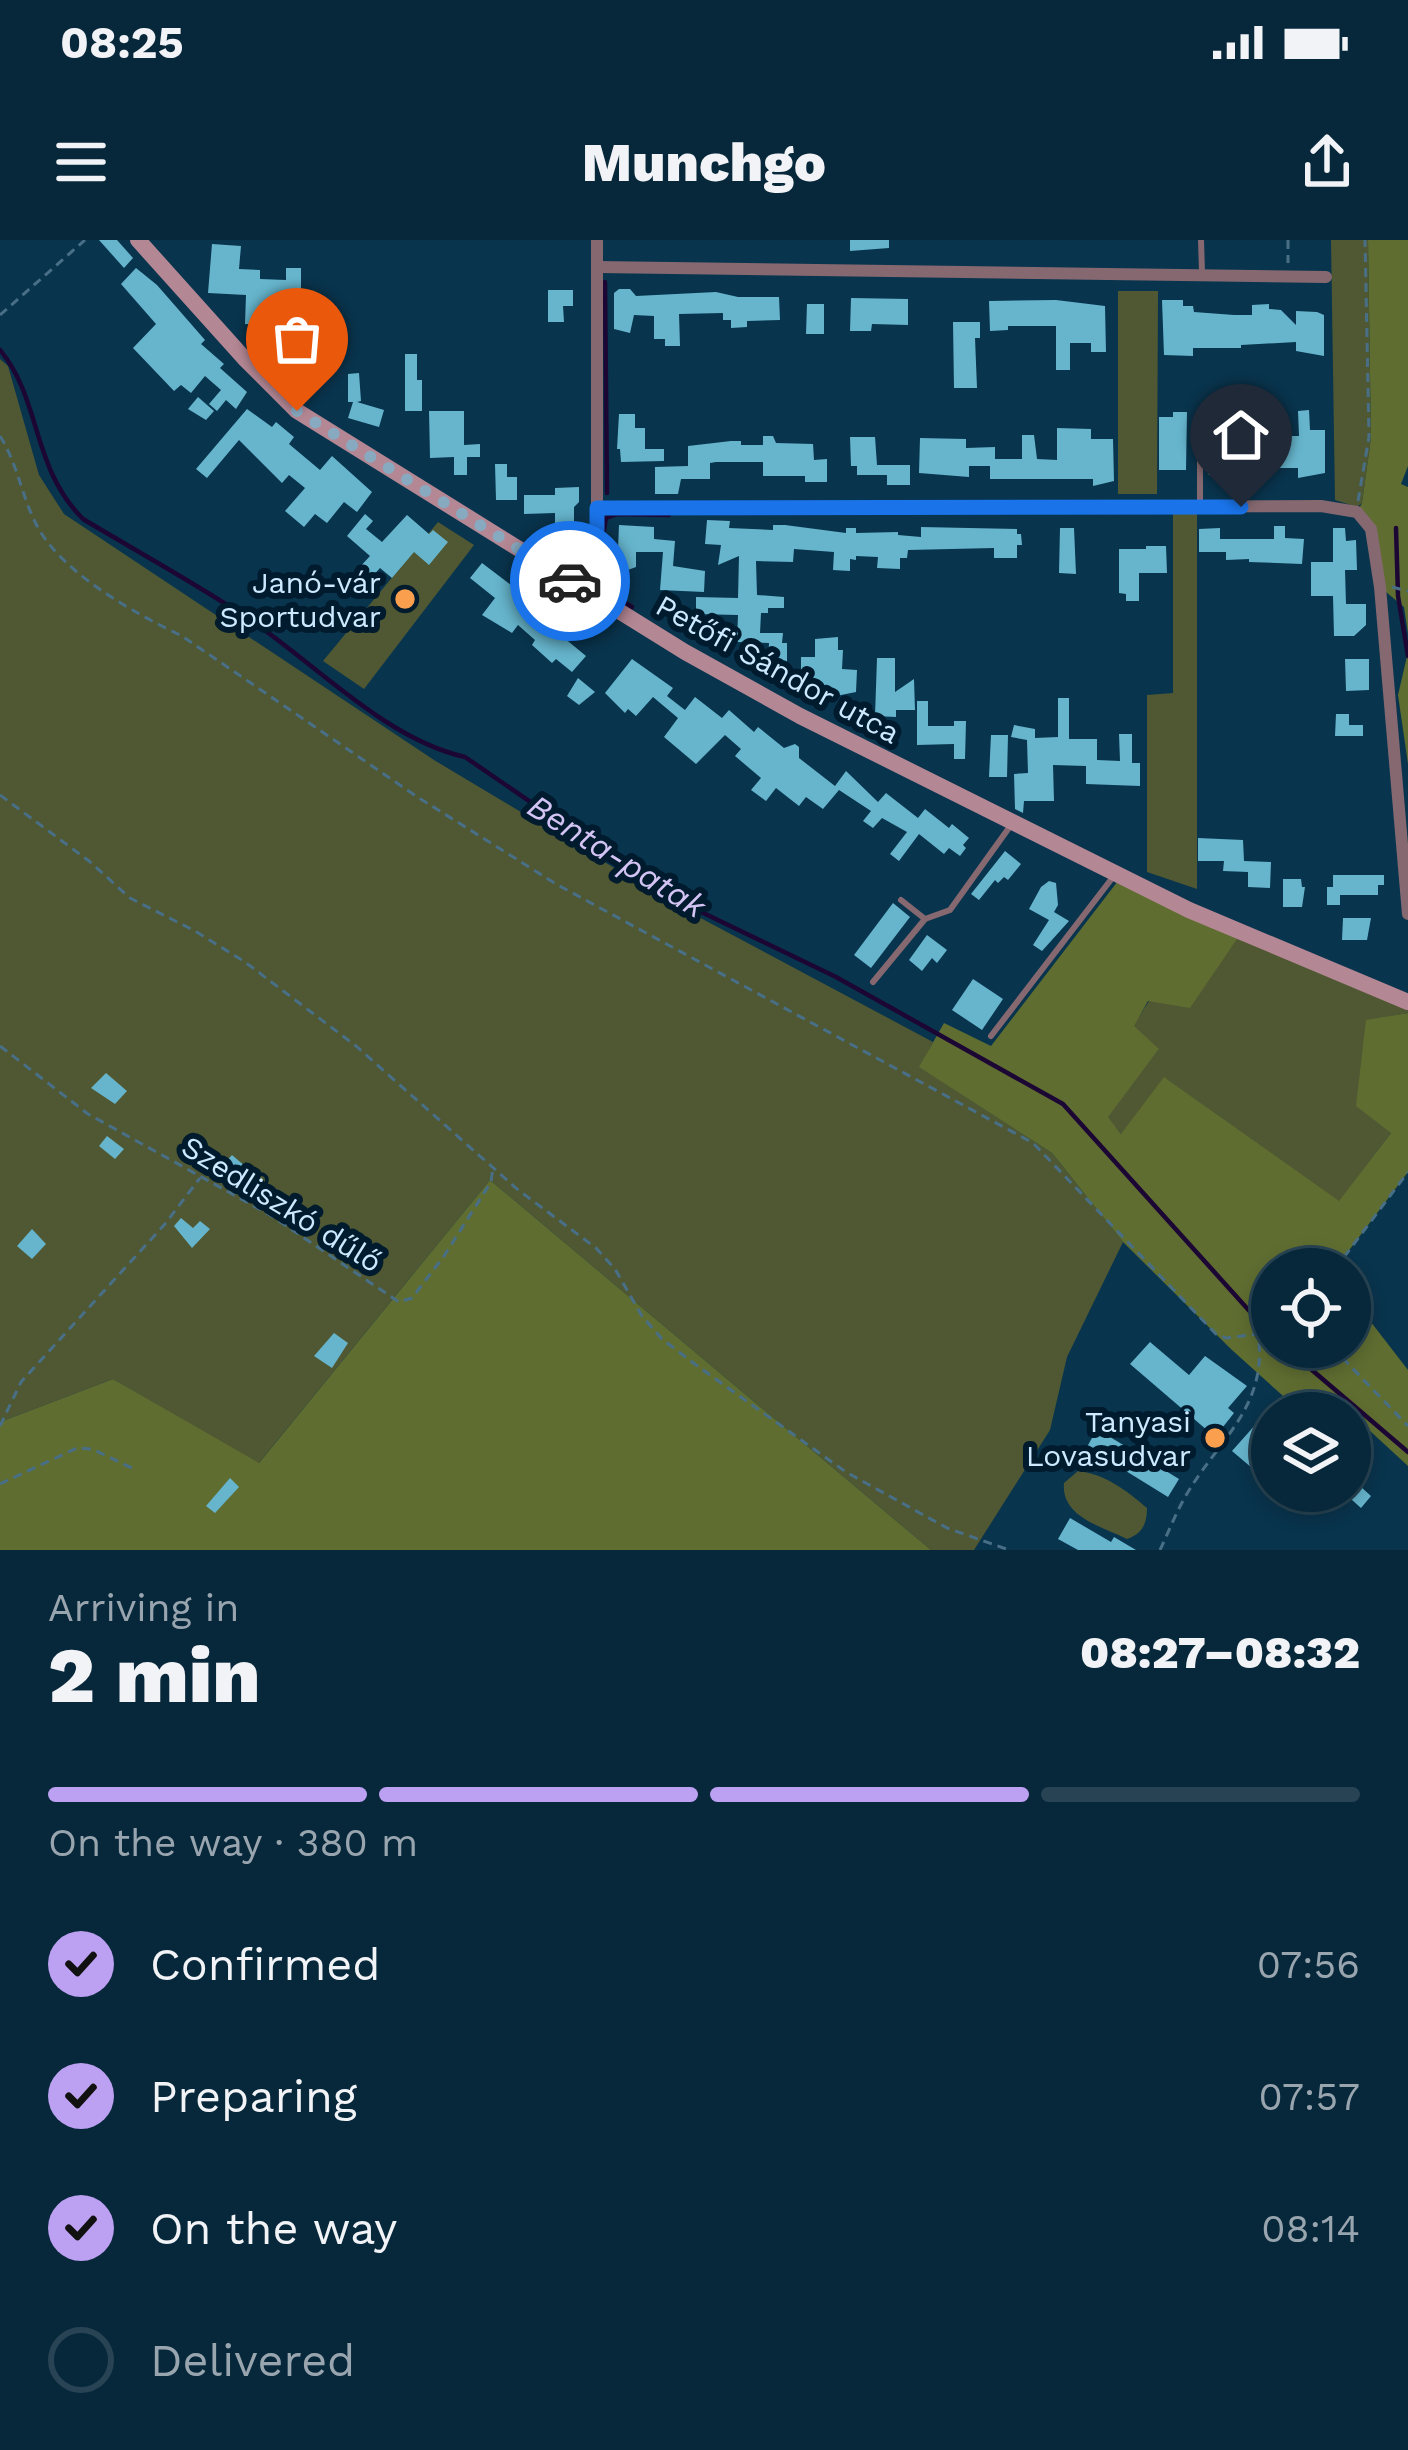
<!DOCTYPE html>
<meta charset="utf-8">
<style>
:root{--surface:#07273a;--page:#102f42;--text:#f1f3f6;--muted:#98a5af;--line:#284454;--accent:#bca0f2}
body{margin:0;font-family:"Work Sans",sans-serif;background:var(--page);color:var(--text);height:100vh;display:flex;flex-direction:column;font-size:45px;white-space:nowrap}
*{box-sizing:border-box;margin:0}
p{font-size:39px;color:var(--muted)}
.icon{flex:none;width:66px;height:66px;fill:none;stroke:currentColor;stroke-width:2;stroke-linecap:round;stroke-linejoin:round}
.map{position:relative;height:1310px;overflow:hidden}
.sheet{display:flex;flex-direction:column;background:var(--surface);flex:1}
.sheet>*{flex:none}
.fabs{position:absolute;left:1251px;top:1008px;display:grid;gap:24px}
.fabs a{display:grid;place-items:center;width:120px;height:120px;border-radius:50%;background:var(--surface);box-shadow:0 6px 18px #0003,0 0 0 3px var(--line);font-size:60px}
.pin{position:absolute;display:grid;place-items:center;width:102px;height:102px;color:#fff;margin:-123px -51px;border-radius:50% 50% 50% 0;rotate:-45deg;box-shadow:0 0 12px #0007}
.pin .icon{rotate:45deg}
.courier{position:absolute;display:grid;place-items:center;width:120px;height:120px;margin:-60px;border:9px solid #1a73e8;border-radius:50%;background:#fff;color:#222;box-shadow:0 3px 15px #0007}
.head em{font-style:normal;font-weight:800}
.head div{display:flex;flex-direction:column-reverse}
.head{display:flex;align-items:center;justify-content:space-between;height:204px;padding:0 48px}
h1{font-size:78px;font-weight:800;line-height:90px}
.bar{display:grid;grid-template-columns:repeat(4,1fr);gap:18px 12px;align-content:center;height:144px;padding:0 48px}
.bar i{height:15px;border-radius:9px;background:var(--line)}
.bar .on{background:var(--accent)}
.bar p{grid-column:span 4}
ol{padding:0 48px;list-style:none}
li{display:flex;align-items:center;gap:36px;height:132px}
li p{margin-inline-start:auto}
li .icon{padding:12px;border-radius:50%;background:var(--accent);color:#111;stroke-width:4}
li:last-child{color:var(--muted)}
li i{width:66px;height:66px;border:6px solid var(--line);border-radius:50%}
.status{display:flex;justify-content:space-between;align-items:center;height:84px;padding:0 60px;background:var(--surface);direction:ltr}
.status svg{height:33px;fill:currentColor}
header{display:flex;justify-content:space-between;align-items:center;height:156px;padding:0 48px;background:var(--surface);font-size:54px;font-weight:800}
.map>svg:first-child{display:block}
.green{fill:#4f5832}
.forest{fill:#5f6d31}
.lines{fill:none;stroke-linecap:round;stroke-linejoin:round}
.stream{stroke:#1c0634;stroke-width:4.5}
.building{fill:#66b5cd}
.path{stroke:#496f87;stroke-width:3;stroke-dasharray:9 6;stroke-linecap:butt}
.lane{stroke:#856870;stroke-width:6}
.street{stroke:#856870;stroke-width:12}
.secondary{stroke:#b48794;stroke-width:16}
.done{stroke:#88aac1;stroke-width:12;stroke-dasharray:0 21.6}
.route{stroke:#1a73e8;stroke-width:15}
.poi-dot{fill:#fa9f4e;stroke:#001b2e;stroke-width:4.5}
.labels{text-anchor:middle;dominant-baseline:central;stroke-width:12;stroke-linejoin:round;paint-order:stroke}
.poi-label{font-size:30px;fill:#cce9ff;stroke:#001b2e;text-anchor:end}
.street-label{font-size:30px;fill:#cce9ff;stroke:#001b2e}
.water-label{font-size:33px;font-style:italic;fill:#d3c4f4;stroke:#001b2e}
</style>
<div class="status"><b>08:25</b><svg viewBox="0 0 49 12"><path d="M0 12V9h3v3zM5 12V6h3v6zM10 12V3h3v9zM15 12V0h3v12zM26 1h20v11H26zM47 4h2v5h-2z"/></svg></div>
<header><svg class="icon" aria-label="menu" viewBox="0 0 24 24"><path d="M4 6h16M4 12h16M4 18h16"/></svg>Munchgo<svg class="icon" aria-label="share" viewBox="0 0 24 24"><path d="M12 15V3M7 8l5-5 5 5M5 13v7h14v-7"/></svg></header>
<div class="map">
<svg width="1408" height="1310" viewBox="0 0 1408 1310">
<rect width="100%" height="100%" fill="#09344d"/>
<g class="green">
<path d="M1331,0H1368L1371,198L1362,263L1357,267L1335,260Z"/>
<path d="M1118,51H1158L1157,254H1118Z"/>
<path d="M0,119L8,126L39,235L64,274L434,520L678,666L933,802L920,827L1052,913L1123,1002L1067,1117L1050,1190L974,1310H931L490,940L258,1224L113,1139L0,1182Z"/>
<path d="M1173,273H1197V649L1147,632V455L1173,453Z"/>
<path d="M438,282L474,305L364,449L323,421Z"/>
<path d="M1241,693L1408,762V773L1366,781L1391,893L1339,962L1165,838L1122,895L1107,877L1158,810L1133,786L1149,761Z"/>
<path d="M1078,1231C1105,1234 1126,1250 1147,1268C1147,1284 1142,1294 1127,1299C1101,1286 1061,1277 1064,1243Z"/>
</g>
<g class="forest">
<path d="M1368,0H1408V226L1401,244L1408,247V393L1404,367L1380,347L1371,289L1357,272L1362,263L1371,198Z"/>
<path d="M1408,412V524L1398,455Z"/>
<path d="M1121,637L1241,693L1190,768L1148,761L1134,786L1159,809L1108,877L1121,894L1164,837L1339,961L1391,893L1356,866L1366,780L1408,773V932L1335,1029H1272V1107H1350V1055L1408,1130V1226L1369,1190L1350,1207V1173H1302L1232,1110L1123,1002L1052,913L919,827L944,783L991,806Z"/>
<path d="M490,940L931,1310H0V1182L113,1139L259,1223Z"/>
</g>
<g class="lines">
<g class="stream">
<path d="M605,42L607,253"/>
<path d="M0,110C42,161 31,227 83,279C138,312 195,343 249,379C316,424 385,499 465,517L666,655L836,737L1063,864L1272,1096"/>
<path d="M1396,288L1398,356L1408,416"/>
<path d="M604,290L606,278L617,274L669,275"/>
<path d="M601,329L603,350L632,367"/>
<path d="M1285,1107L1408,1212"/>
</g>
</g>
<g class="building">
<path d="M99,0H117L133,18L124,28Z"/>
<path d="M850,0H889V8L850,11Z"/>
<path d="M212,4L241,6L239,29L260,30V39L286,40V28H301V53H312L313,88H318L314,113L273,118L274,85L245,84L246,55L208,53Z"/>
<path d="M136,28L157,45L205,100L201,104L224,124L220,128L247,152L236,169L226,160L217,171L209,164L221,150L205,136L191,153L181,145L174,151L133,108L156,84L121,44Z"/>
<path d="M619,49H630L636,56L716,52L738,57H779L780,80L747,81V87L731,88V80H723V73L679,74L680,106H665V99H654V76L634,75L630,93L614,89V53Z"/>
<path d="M548,50H573V66H563L564,82H548Z"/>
<path d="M851,58L908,59V85L872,84L871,91H850Z"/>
<path d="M1056,60L1105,66L1106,112H1091V103H1070V130H1056V86H1008V90L990,91L989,61Z"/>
<path d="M1162,60H1183V66H1193L1194,72L1234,75H1252V65L1269,64V69L1281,70L1296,85V71L1317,72L1324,75V116L1296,111V102L1241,105V108H1193V116L1164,115Z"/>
<path d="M807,64H824V94H806Z"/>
<path d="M953,82H980V98H975L977,148H954Z"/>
<path d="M405,114H417V140H422V171H405Z"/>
<path d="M359,133L361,161L357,162L384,170L379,187L348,178L353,162H348V134Z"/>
<path d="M198,157L214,171L206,180L188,169Z"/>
<path d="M247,169L272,187L276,182L294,197L289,204L320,230L332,216L372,252L357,272L344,262L327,283L315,274L304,287L285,271L305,248L289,235L282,243L239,200L207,238L196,229Z"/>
<path d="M1309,170L1310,190H1325V233L1298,238V228H1268V220H1254L1255,179L1272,180L1275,196H1299L1298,171Z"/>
<path d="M429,171H464V205L480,204V217H467V235H454V217L430,218Z"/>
<path d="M1173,172H1187L1186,230H1159V177H1173Z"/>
<path d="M619,174H635V188H645V209H664V221L621,222L620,209H617Z"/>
<path d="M1057,188L1091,189V199H1113L1114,241L1093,246V239H990V226H969V237L919,233L920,198L966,199V208L995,207V219H1022V195H1034L1037,219L1057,220Z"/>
<path d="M763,196H773L776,203L813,204L814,220L827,219V242H805V236H763V222H716L710,223V239H681L678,254H655V227L688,226V206L731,201H741V205H763Z"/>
<path d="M850,197H875L877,225H910V245H887V235H857V226H851Z"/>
<path d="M1208,200H1231L1232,211H1239V234L1208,235Z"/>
<path d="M495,224H507V237H517V260H496Z"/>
<path d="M579,247V262L574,267V302H555V273L524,274V255H555V248Z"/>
<path d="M365,274L373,281L366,289L382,302L407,275L429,294L433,290L448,302L429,325L414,312L392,338L380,328L370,339L358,329L370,316L347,296Z"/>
<path d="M707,280L730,281L729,288L773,290V285H785L846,293V288H856V293L898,292V295L921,297V287L1017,289V294H1021L1022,305H1017V318H994V308L908,310L907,318H900V329L877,328L878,317L856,316V320L850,319V331L833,330L834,312L794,309L793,322L756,321L757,355L784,357V368H768V373H761L760,393H783L782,403H787V424H768L769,403L737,402L738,375L696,374V357L738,358L739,316L718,325L721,305L705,304Z"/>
<path d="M619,285L654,287V299L675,301L673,326L705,331L704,352L660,350L663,312H636V327L617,334Z"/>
<path d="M1274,286H1285V298L1304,299L1302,324L1249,322V319L1226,320V312H1199V289L1220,288V299H1274Z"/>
<path d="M1060,288H1074L1076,334L1059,333Z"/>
<path d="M1333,288H1345L1346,301L1356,300L1357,330H1345L1346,364H1366V385L1354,396H1334L1333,356H1311V322H1333Z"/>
<path d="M1146,306H1166L1167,333H1139V361H1126V354L1119,353V309H1146Z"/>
<path d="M482,323L531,360L535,356L571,387L563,397L586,416L572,432L556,419L552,423L532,405L535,400L518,385L512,393L482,375L495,358L470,338Z"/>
<path d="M838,397V410H843L842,429L857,430L856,452L836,456V452L826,451V447H801V417H815V399Z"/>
<path d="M877,418H895V452L914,439L915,470H896V477L875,476Z"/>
<path d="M632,419L673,448L667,456L685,470L695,457L722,478L729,470L754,492L758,487L784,508L795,504L799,507V518L835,546L846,531L878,562L886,553L918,578L925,569L949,588L952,584L969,598L963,605L966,608L960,616L949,608L944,614L919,594L899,621L890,614L907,592L882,578L873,588L863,581L871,571L839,550L823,569L806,557L799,566L776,548L766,561L751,550L761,538L735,516L741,509L725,495L696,524L664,497L678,478L653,457L636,476L628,469L625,473L605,453Z"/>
<path d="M1345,419H1369V450L1346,451Z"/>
<path d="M578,438L595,452L579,465L567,456Z"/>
<path d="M1058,458H1069V499H1097V520L1120,521L1119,494H1132V523H1140V546L1086,544V526L1053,525L1054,561H1024L1023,573L1015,569L1014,534L1028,533L1027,500L1011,497L1014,485L1035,489V498L1058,497Z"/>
<path d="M917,461H928V486H954V481H966L965,519H954V504L917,505Z"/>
<path d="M1336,474H1349V485H1363V496H1335Z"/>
<path d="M991,495H1008L1007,537H989Z"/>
<path d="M1198,598L1243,600L1244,621L1271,622L1270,648L1248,647V632L1223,631L1224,621H1198Z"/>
<path d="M1005,611L1021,624L1008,640L1004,637L998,643L995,640L979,660L971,654Z"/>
<path d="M1333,635H1384V645H1378V655H1340V665H1327V647H1333Z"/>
<path d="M1283,639H1301L1302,647H1305L1302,667H1283Z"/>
<path d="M1049,641L1056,643L1058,665L1054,672L1069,681L1042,711L1033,705L1049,680L1029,669L1041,647Z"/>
<path d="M893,663L910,677L871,728L854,715Z"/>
<path d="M1343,678H1371L1367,700H1342Z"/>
<path d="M927,695L947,710L937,723L932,718L922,731L909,720Z"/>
<path d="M973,739L1003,759L982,790L952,770Z"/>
<path d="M106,833L127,851L115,864L91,848Z"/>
<path d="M107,896L124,909L115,919L99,906Z"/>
<path d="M232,915L259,938L250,949L222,926Z"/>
<path d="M181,978L193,988L200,981L210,989L192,1008L174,986Z"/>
<path d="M32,989L46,1004L32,1019L17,1006Z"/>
<path d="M334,1093L348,1103L332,1128L314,1116Z"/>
<path d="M1150,1102L1189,1135L1205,1116L1247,1146L1228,1168L1234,1173L1215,1197L1130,1124Z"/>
<path d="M1264,1175L1272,1182V1245L1232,1211Z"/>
<path d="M1097,1189L1179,1239L1168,1257L1087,1207Z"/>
<path d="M1350,1237L1371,1256L1361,1268L1342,1251H1350Z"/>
<path d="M230,1238L239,1247L215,1273L206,1266Z"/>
<path d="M1070,1278L1111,1302L1114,1297L1136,1310H1078L1058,1299Z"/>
</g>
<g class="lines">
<g class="path">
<path d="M1288,0V23"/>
<path d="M0,75L85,0"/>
<path d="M0,196C19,226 22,261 40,291C67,336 136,374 182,396L416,556L556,644L1033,903L1216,1094L1226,1098L1258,1094"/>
<path d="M1358,261L1369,197L1365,0"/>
<path d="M1392,347L1408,351"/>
<path d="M0,555L89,621L130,658L195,691L245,722L356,806L517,949L596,1008L615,1029L642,1076L662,1099L696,1125L846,1232L947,1288L1009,1310"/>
<path d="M0,806L88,874L270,975L399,1062L412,1058L444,1016L491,942L493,927"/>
<path d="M1335,1029L1408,932"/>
<path d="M1332,1107L1408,1186"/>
<path d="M0,1186L21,1142L165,984L200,938"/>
<path d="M0,1244L77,1208L92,1209L136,1230"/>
<path d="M1160,1310C1168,1293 1175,1275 1184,1259C1216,1201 1269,1168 1258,1094L1272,1078"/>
</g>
<g class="lane">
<path d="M1201,0L1202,32"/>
<path d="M1200,190V264"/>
<path d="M901,660L925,679"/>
<path d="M873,742L925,679L950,670L1011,585"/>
<path d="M991,796L1113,637"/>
</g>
<g class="street">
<path d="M597,27L1326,37"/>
<path d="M597,268L1321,266L1357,272L1371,289L1380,347L1408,674"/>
<path d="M583,349L597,316V0"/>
</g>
<path class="secondary" d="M138,0L244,118L297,171L685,412L800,476L1189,670L1408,762"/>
</g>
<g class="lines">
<path class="done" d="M297,171L570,341"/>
<path class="route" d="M570,341L583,349L597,316V268L1241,267"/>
</g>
<g class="poi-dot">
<circle cx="405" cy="359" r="12"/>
<circle cx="1215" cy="1198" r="12"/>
</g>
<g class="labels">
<g class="poi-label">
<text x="381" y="342">Janó-vár<tspan x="381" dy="34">Sportudvar</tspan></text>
<text x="1191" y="1181">Tanyasi<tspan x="1191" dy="34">Lovasudvar</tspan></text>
</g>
<g class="street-label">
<text transform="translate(778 429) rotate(29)">Petőfi Sándor utca</text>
<text transform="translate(282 964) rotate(32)">Szedliszkó dűlő</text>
</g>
<g class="water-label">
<text transform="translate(617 616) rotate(32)">Benta-patak</text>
</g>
</g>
</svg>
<div class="fabs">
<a><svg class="icon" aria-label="locate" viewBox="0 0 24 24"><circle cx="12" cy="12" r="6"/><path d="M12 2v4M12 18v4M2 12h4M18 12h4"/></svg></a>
<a><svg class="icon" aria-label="layers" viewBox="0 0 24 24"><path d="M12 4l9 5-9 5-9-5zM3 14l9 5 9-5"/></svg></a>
</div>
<div class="pin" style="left:297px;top:171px;background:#ea580c"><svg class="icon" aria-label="bag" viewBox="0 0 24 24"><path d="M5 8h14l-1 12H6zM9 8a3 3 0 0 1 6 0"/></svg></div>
<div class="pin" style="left:1241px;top:267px;background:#1f2937"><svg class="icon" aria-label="home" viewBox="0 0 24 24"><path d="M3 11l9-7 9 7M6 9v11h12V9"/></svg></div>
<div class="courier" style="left:570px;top:341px"><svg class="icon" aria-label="car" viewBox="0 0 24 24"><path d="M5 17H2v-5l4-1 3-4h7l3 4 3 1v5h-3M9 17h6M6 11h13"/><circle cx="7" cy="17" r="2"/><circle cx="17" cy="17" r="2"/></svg></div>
</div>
<section class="sheet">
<div class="head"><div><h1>2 min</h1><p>Arriving in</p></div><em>08:27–08:32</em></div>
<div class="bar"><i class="on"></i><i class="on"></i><i class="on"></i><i></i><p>On the way · 380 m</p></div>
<ol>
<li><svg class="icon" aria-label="check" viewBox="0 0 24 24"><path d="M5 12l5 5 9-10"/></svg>Confirmed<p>07:56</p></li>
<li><svg class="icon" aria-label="check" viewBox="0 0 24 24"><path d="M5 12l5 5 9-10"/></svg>Preparing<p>07:57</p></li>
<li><svg class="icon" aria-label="check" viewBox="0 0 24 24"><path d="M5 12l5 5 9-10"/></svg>On the way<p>08:14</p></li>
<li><i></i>Delivered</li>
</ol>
</section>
